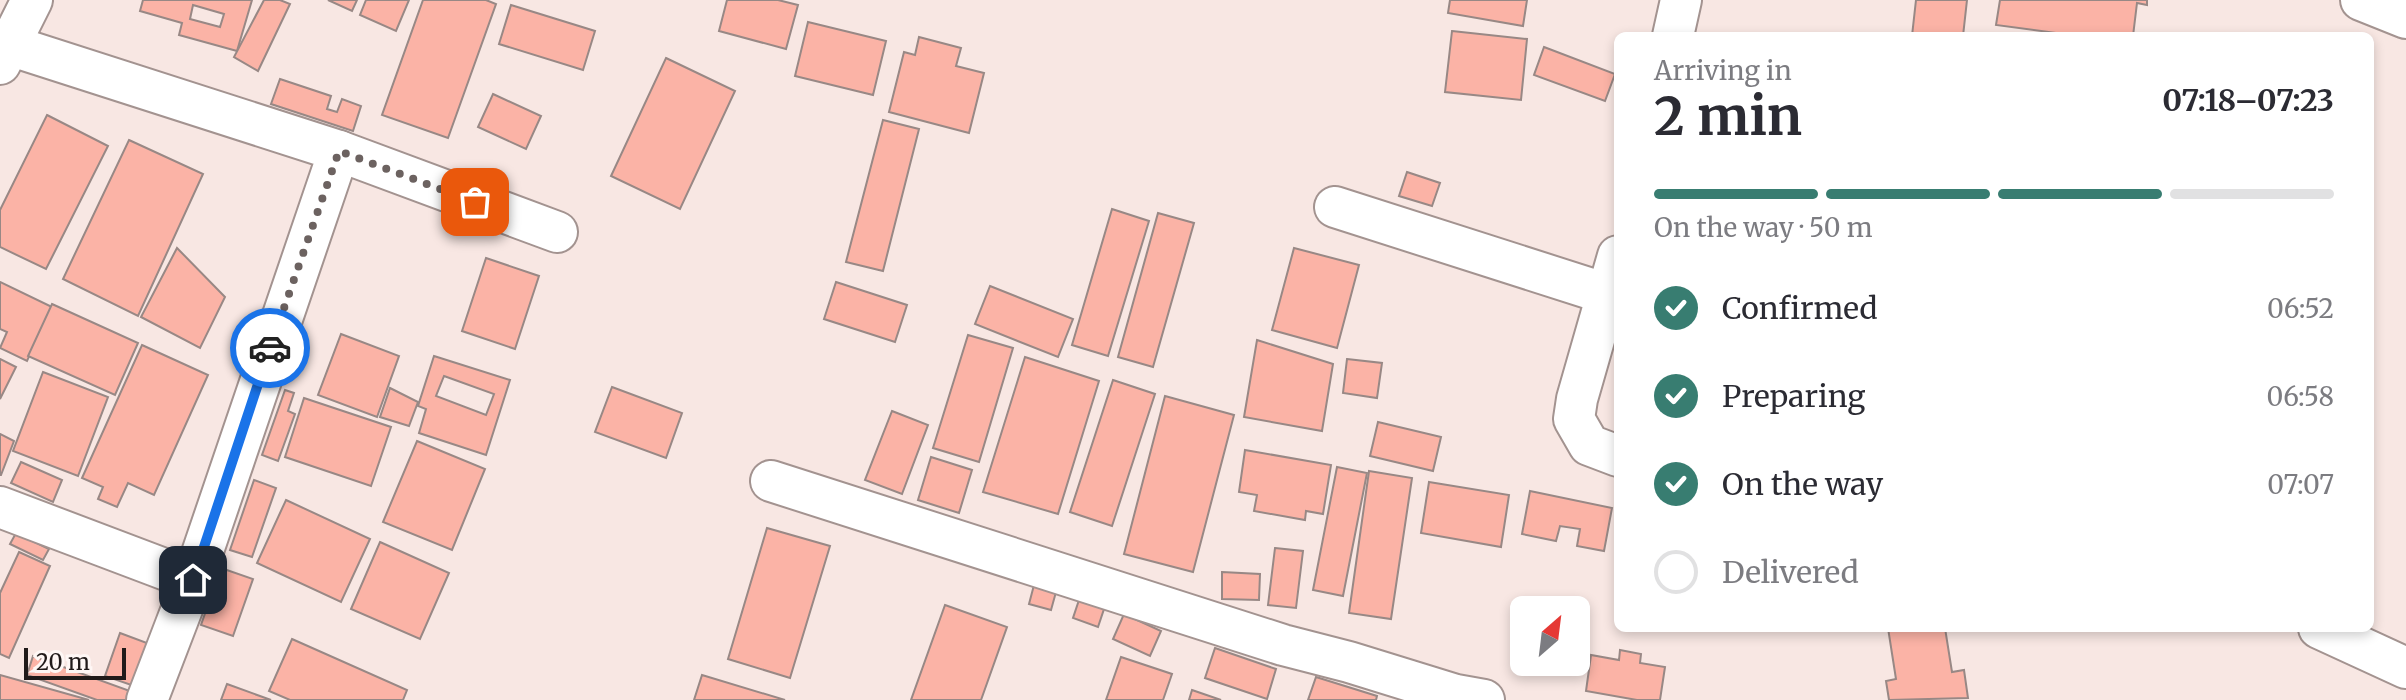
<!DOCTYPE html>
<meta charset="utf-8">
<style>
:root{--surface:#fff;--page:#f2f2f3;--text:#2b2b33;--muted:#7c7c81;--line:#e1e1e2;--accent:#387d71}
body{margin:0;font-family:Merriweather,serif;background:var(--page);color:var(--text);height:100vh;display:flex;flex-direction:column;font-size:30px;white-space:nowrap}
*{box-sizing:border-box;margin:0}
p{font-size:26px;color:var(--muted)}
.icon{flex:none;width:44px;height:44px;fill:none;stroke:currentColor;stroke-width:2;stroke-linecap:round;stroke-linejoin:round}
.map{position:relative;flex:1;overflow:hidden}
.drawer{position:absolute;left:1614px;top:32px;width:760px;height:600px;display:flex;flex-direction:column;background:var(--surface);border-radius:12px;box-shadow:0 4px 12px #0003}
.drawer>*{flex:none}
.needle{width:52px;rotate:28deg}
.buttons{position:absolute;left:1510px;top:596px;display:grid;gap:16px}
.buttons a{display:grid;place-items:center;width:80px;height:80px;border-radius:12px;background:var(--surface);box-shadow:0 4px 12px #0003;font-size:40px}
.scale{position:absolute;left:24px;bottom:20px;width:102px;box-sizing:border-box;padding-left:8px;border:4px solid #201a19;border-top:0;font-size:22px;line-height:28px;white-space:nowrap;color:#201a19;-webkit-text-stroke:6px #fef7f5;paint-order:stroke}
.pin{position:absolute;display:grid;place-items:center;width:68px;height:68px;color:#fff;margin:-34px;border-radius:16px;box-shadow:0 4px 12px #0006}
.courier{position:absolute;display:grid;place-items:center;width:80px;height:80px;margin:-40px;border:6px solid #1a73e8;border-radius:50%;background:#fff;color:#222;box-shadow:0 2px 10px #0007}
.overview em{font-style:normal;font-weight:700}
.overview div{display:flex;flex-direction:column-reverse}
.overview{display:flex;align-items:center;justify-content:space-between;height:136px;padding:0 40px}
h1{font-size:52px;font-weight:700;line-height:60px}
.bar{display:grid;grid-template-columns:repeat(4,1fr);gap:12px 8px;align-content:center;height:96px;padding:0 40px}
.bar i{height:10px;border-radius:6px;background:var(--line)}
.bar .selected{background:var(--accent)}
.bar p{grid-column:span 4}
ol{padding:0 40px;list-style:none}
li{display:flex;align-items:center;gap:24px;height:88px}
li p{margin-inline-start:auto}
li .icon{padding:8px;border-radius:50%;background:var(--accent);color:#fff;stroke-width:4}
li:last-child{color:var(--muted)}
li i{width:44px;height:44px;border:4px solid var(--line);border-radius:50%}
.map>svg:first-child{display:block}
.building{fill:#fbb3a6;stroke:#988885;stroke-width:2;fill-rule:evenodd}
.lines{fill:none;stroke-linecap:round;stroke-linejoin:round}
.street-casing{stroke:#a39390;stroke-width:44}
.street{stroke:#fff;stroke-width:40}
.done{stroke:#6c6260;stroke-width:8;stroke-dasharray:0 14.4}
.route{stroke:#1a73e8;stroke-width:10}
</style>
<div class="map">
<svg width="2406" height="700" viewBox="0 0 2406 700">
<rect width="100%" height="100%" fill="#f8e7e3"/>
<g class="building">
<path d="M143,0H252L237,51L179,35L182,23L140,11ZM193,5L224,14L220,27L190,19Z"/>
<path d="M264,0H280L290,4L258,71L234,57Z"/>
<path d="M328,0H357L352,11Z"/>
<path d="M366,0H409L396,31L360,15Z"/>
<path d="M423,0H486L496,4L448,138L382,115Z"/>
<path d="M727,0H778L798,5L786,49L719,31Z"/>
<path d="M1450,0H1527L1523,26L1448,13Z"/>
<path d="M1916,0H1967L1963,36H1912Z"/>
<path d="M2000,0H2147V5L2137,3L2133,36H2078L1996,25Z"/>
<path d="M511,5L595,31L583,70L499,44Z"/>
<path d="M808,22L886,41L873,95L795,76Z"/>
<path d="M1452,31L1527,39L1521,100L1445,92Z"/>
<path d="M919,37L961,48L956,66L984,73L969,133L889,112L904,52L915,55Z"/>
<path d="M1544,47L1615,74L1605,101L1534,75Z"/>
<path d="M666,58L735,91L680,209L611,176Z"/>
<path d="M280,79L331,96L327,109L337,112L342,99L361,106L353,131L271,104Z"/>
<path d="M493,94L541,116L526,149L478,127Z"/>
<path d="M47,115L108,146L46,269L0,247V210Z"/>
<path d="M883,120L919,129L883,271L846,262Z"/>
<path d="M129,140L203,174L138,316L63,279Z"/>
<path d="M1407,172L1440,183L1432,206L1399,196Z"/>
<path d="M1112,209L1149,221L1108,356L1072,345Z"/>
<path d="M1158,213L1194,223L1153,367L1118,357Z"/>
<path d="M177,248L225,297L200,348L141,317Z"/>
<path d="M1294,248L1359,265L1337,348L1272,330Z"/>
<path d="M486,258L539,276L515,349L462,331Z"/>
<path d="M0,282L52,307L27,361L0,348L7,332L0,329Z"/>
<path d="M836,282L907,305L895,342L824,319Z"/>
<path d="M990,286L1073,319L1058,357L975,324Z"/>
<path d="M52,304L138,343L115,395L28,356Z"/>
<path d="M341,334L399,356L377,417L318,395Z"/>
<path d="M968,335L1013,348L979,462L933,448Z"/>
<path d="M1257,340L1333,364L1322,431L1244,417Z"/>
<path d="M142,345L208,375L154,495L128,483L117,507L98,499L103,487L82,478Z"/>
<path d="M434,356L510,380L486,455L419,433L426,409L418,406ZM444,376L494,394L486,415L436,396Z"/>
<path d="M1025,357L1099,381L1058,514L983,492Z"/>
<path d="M0,359L16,367L0,399Z"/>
<path d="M1347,359L1382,363L1377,398L1343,393Z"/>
<path d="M43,372L108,397L78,476L13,451Z"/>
<path d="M1113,380L1155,394L1112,526L1070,512Z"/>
<path d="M612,387L682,413L666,458L595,432Z"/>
<path d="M390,388L418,402L409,426L380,417Z"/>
<path d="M285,390L294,393L288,411L295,414L278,461L262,455Z"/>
<path d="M1165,396L1234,415L1193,572L1124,554Z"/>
<path d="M304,398L391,427L371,486L285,457Z"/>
<path d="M892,411L928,425L902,494L865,480Z"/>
<path d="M1378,422L1441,437L1433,471L1370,456Z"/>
<path d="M0,434L14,441L1,475H0Z"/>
<path d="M417,441L485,469L452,550L383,522Z"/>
<path d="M1245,450L1331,465L1323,514L1306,511L1305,520L1254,511L1257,495L1239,492Z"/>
<path d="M931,457L972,470L959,513L918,500Z"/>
<path d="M21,462L62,480L53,502L11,483Z"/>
<path d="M1337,467L1367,473L1343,596L1313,590Z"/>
<path d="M1369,471L1412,478L1391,619L1349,613Z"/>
<path d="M254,480L276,488L252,557L230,550Z"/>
<path d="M1429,482L1509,495L1501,547L1421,533Z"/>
<path d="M1530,491L1612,508L1604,551L1577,546L1580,529L1560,526L1556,541L1522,534Z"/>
<path d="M286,500L370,539L341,602L257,563Z"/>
<path d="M767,528L830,546L790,678L728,659Z"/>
<path d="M16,533L49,549L43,560L10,544Z"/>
<path d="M380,542L449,573L420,639L351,609Z"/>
<path d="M1275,548L1303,551L1296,608L1268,605Z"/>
<path d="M19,552L50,566L9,658L0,654V593Z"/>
<path d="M221,568L253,579L233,636L201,625Z"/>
<path d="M1222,572L1260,574L1259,600L1222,599Z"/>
<path d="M1034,585L1056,592L1051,610L1029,604Z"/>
<path d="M1079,600L1104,609L1098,627L1073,618Z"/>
<path d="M945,605L1007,627L981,700H911Z"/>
<path d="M1124,614L1161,631L1150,656L1113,639Z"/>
<path d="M1888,628H1945L1952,672L1964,670L1968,698L1889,700L1886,681L1896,679Z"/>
<path d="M120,633L155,646L140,688L105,676Z"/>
<path d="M292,639L407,690L403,700H290L269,691Z"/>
<path d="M1215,648L1276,669L1267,699L1205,678Z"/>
<path d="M1620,650L1641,654L1640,663L1665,667L1660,700H1637L1586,691L1591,655L1619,660Z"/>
<path d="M33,656L141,695L139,700H97L27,675Z"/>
<path d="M1121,657L1172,674L1163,700H1106Z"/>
<path d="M0,675L89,700H0Z"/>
<path d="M702,675L785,700H694Z"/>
<path d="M1316,677L1377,696L1376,700H1308Z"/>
<path d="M227,684L271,700H221Z"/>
<path d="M1192,690L1221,700H1189Z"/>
</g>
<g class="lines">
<g class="street-casing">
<g id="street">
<path d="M2361,0L2406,18"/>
<path d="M1673,36L1681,0"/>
<path d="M9,45L339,151L193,580L147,700"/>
<path d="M0,64L32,0"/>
<path d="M339,151L557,232"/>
<path d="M1335,207L1607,294"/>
<path d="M1618,256L1577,399L1574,419L1589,445L1618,456"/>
<path d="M771,481L1283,645L1349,662L1456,695L1484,700"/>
<path d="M0,507L193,580"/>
<path d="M2319,628L2406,668"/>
</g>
</g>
<use href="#street" class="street"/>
</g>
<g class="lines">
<path class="done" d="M270,348L339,151L475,202"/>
<path class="route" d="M193,580L270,348"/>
</g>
</svg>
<div class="buttons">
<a><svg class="needle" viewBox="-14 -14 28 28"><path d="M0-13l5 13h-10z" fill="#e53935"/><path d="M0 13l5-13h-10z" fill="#7c7c81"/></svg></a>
</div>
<div class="scale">20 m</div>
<div class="pin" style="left:475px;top:202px;background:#ea580c"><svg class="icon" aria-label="bag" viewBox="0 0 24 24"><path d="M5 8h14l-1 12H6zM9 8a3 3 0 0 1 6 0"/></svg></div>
<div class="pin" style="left:193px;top:580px;background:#1f2937"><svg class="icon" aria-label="home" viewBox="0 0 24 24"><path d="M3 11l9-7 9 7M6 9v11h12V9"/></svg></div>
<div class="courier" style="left:270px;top:348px"><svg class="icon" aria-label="car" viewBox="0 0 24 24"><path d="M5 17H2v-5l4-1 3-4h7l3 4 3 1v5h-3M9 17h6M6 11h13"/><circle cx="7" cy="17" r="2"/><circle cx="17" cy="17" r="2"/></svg></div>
<section class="drawer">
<div class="overview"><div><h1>2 min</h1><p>Arriving in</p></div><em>07:18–07:23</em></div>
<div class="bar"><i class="selected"></i><i class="selected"></i><i class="selected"></i><i></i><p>On the way · 50 m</p></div>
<ol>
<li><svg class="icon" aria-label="check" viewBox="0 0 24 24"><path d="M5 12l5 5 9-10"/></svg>Confirmed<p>06:52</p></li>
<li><svg class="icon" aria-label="check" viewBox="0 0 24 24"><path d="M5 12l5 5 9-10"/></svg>Preparing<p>06:58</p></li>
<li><svg class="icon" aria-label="check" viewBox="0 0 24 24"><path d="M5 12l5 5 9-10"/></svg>On the way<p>07:07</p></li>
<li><i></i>Delivered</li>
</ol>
</section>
</div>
